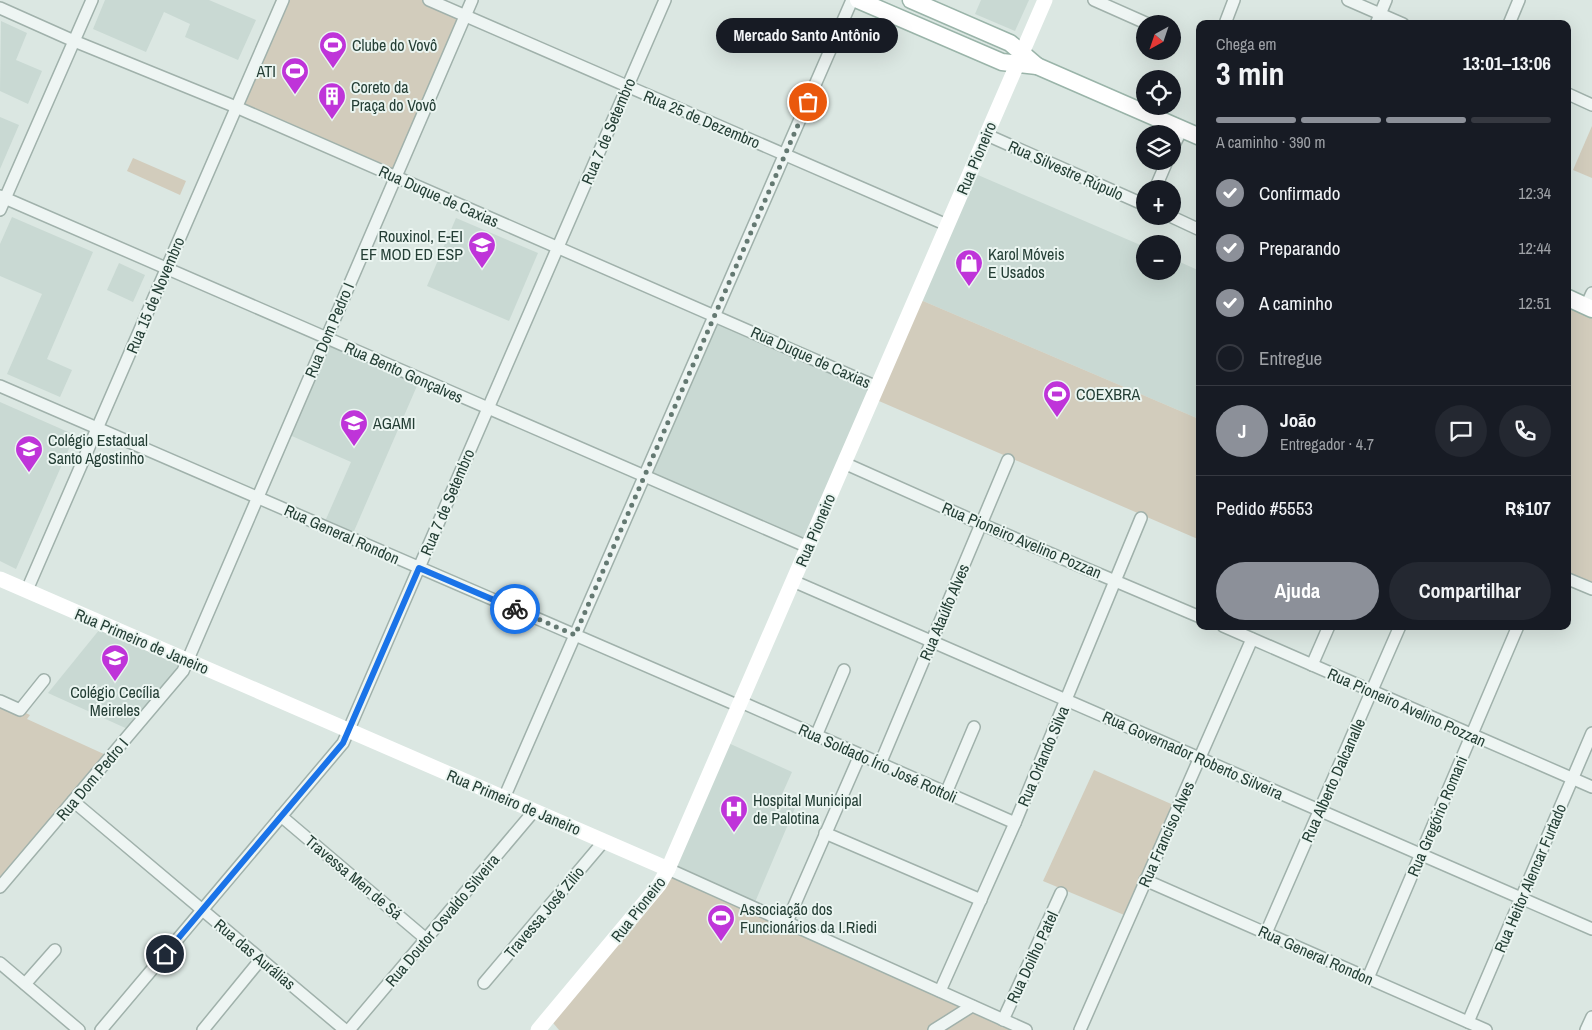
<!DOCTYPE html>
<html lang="pt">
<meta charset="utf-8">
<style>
:root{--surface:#171b24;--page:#242831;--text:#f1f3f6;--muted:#9ea1a6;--line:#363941;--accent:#8c9099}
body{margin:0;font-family:"Archivo Narrow",sans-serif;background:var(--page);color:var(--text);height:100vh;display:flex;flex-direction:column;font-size:19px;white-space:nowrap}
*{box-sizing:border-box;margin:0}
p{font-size:16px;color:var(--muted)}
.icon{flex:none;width:28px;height:28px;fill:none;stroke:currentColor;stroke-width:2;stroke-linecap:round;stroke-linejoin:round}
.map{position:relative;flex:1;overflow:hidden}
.side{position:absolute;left:1196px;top:20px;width:375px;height:610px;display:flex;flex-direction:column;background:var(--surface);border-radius:10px;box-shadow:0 5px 20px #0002}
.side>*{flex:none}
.needle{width:32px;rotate:220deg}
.tools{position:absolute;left:1136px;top:15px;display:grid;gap:10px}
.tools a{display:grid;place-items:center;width:45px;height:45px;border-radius:50%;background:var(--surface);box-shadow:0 5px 20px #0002;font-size:25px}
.pin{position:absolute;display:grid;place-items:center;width:42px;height:42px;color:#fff;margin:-21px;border:2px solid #fff;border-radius:50%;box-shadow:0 1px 5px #0007}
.courier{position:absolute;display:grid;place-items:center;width:50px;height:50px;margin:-25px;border:4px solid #1a73e8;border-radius:50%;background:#fff;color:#222;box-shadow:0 1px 6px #0007}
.bubble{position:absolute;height:35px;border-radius:18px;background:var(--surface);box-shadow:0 5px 20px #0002;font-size:16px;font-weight:700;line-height:35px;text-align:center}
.head em{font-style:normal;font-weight:700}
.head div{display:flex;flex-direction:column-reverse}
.head{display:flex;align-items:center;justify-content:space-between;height:85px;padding:0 20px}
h1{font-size:32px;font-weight:700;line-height:38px}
.bar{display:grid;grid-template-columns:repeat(4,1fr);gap:8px 5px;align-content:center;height:60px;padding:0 20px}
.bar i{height:6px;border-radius:4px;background:var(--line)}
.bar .active{background:var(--accent)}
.bar p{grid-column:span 4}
.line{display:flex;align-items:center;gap:12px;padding:0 20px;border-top:1px solid var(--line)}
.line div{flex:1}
.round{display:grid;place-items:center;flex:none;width:52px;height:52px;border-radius:26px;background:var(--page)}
ol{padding:0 20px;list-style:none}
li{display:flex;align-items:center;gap:15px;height:55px}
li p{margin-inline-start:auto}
li .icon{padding:5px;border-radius:50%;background:var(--accent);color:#fff;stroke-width:4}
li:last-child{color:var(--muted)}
li i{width:28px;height:28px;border:2px solid var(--line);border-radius:50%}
.button{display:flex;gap:10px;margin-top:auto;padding:10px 20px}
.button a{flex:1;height:58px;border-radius:30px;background:var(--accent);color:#fff;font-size:20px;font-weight:700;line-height:58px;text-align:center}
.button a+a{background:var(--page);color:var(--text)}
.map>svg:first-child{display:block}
.built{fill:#c9d9d3}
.green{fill:#d2ccbc}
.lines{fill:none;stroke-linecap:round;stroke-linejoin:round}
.street-casing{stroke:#a0b1ab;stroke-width:14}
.primary-casing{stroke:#9ab4a9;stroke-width:19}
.street{stroke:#eef5f3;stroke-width:11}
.secondary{stroke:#fff;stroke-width:15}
.primary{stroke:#fff;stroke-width:16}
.done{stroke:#647972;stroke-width:5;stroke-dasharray:0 9}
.route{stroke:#1a73e8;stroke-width:6}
.labels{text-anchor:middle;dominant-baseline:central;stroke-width:4;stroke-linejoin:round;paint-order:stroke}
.poi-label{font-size:16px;fill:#243e35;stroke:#ebf5f1;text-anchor:start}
.street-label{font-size:16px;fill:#243e35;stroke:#ebf5f1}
</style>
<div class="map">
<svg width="1592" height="1030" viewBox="0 0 1592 1030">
<rect width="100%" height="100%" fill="#dbe7e2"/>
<g class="built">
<path d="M105,0H209L256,20L238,60L185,37L190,24L164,12L146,52L93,29Z"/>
<path d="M981,0H1029L1015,31L975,14Z"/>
<path d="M1,21L27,33L16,60L42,71L28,104L0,91Z"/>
<path d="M0,117L19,125L0,169Z"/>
<path d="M971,172L1145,247V271H1172L1173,259L1200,271L1199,419L916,298Z"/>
<path d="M12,217L93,252L47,359L72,370L60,397L7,374L42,294L0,276V244Z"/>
<path d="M456,218L538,253L509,321L427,286Z"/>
<path d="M119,263L145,275L133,302L107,290Z"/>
<path d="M714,315L877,387L808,547L644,476Z"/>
<path d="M326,338L420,379L351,538L323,526L351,462L285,433Z"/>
<path d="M0,402L75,435L16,569L0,561Z"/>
<path d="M104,624L188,660L132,731L48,693Z"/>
<path d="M724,741L792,772L779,801L795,808L753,907L668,869Z"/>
</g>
<g class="green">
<path d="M283,0H429L465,16L396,177L236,107Z"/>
<path d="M1592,126V178L1573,170Z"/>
<path d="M133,158L186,181L180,195L127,171Z"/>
<path d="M1592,293V589L1568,579V298L1586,306Z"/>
<path d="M916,298L1199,419L1200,417V540L872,398Z"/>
<path d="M0,701L30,715L27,719L106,755L0,887Z"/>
<path d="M1094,770L1178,807L1129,917L1043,881Z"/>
<path d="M668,869L1026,1030H559L549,1018Z"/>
</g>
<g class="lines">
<g class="street-casing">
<g id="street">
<path d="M429,0L947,225"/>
<path d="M1094,0L1148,24"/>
<path d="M1348,0L1403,24"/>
<path d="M0,8L74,41L236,107L877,387"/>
<path d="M1226,21L1234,0"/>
<path d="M1376,24L1386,0"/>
<path d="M1509,24L1519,0"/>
<path d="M1568,94L1592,105"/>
<path d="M987,135L1145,205"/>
<path d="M1172,149L1182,129"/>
<path d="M1155,189L1167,161"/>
<path d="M0,196L808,547"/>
<path d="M0,210L92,0"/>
<path d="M1170,216L1200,230"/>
<path d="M1586,306L1592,293"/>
<path d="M0,386L739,706"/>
<path d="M844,463L981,524L1200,617"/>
<path d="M1568,579L1592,589"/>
<path d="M793,581L1592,929"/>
<path d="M27,590L283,0"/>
<path d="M1223,626L1592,787"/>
<path d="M1312,665L1329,626"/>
<path d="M0,701L20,710L44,680"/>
<path d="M741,702L1015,823"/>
<path d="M816,736L844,670"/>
<path d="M880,764L1008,460"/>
<path d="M946,793L974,727"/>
<path d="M504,798L852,0"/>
<path d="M73,801L345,1030"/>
<path d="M281,816L426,939"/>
<path d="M825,833L981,900"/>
<path d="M668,869L1026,1030"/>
<path d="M1145,880L1486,1030"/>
<path d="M0,887L183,671L472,0"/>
<path d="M787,922L860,755"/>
<path d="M1266,933L1400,626"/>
<path d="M0,963L79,1030"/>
<path d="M1368,978L1518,626"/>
<path d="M484,983L604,841"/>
<path d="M25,984L55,950"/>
<path d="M940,991L1015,823L1141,518"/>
<path d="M1003,1020L1061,893"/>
<path d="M1468,1022L1592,733"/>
<path d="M101,1030L343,743L665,0"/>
<path d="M203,1030L261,959"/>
<path d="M349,1030L534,811"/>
<path d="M934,1030L972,1006"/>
<path d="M1080,1030L1252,639"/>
<path d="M1586,1030L1592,1017"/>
</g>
</g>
<g class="primary-casing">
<g id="primary">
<path d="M858,0L1002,62L1037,66L1200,137"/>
<path d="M911,0L1010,43L1037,66"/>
<path d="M1568,298L1592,309"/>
</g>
</g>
<use href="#street" class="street"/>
<g class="secondary">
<path d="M0,579L668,869"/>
<path d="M538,1030L659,885L668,869L1045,0"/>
</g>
<use href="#primary" class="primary"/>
</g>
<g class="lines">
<path class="done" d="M515,609L575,635L808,102"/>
<path class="route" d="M165,954L343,743L419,568L515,609"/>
</g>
<defs>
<g id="stadium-pin" transform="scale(1.4375)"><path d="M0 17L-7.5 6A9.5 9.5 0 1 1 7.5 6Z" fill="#bf34d9" stroke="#ebf5f1"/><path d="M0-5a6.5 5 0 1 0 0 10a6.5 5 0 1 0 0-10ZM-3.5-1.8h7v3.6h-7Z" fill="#fff"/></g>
<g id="building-pin" transform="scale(1.4375)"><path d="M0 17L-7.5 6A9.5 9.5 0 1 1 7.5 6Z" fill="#bf34d9" stroke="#ebf5f1"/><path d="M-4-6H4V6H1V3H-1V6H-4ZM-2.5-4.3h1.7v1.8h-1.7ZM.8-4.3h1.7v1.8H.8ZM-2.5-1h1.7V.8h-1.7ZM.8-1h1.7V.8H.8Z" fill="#fff"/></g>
<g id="school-pin" transform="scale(1.4375)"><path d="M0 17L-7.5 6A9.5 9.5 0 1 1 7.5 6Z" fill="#bf34d9" stroke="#ebf5f1"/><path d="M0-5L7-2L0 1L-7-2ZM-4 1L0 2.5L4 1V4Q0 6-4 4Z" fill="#fff"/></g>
<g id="shop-pin" transform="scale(1.4375)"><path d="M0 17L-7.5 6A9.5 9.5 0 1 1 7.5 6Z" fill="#bf34d9" stroke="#ebf5f1"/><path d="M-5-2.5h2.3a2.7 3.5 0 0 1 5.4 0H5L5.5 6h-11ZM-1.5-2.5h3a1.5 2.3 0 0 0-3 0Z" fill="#fff"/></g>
<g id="university-pin" transform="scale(1.4375)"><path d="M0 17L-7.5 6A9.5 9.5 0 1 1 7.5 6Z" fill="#bf34d9" stroke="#ebf5f1"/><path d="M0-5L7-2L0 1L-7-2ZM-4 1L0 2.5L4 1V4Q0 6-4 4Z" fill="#fff"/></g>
<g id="hospital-pin" transform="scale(1.4375)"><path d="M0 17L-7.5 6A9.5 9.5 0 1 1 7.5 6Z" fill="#bf34d9" stroke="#ebf5f1"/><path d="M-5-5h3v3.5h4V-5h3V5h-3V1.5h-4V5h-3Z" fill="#fff"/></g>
</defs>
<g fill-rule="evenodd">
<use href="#stadium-pin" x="333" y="45"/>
<use href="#stadium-pin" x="295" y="71"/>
<use href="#building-pin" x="332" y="96"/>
<use href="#school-pin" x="482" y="245"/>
<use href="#shop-pin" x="969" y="263"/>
<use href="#stadium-pin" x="1057" y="394"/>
<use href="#school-pin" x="354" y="423"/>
<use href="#university-pin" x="29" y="449"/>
<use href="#school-pin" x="115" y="658"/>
<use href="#hospital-pin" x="734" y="809"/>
<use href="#stadium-pin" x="721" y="918"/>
</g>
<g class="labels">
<g class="poi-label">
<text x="352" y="45">Clube do Vovô</text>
<text x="276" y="71" text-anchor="end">ATI</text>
<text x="351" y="87">Coreto da<tspan x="351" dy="18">Praça do Vovô</tspan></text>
<text x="463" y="236" text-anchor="end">Rouxinol, E-EI<tspan x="463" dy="18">EF MOD ED ESP</tspan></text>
<text x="988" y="254">Karol Móveis<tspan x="988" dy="18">E Usados</tspan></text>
<text x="1076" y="394">COEXBRA</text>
<text x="373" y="423">AGAMI</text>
<text x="48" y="440">Colégio Estadual<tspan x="48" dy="18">Santo Agostinho</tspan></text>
<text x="115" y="692" text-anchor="middle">Colégio Cecília<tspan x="115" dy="18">Meireles</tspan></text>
<text x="753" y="800">Hospital Municipal<tspan x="753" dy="18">de Palotina</tspan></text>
<text x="740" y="909">Associação dos<tspan x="740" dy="18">Funcionários da I.Riedi</tspan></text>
</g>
<g class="street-label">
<text transform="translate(702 119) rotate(23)">Rua 25 de Dezembro</text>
<text transform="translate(608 131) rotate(-67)">Rua 7 de Setembro</text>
<text transform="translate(976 158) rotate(-67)">Rua Pioneiro</text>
<text transform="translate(1066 170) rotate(24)">Rua Silvestre Rúpulo</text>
<text transform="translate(439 196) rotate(24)">Rua Duque de Caxias</text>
<text transform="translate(155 295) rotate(-67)">Rua 15 de Novembro</text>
<text transform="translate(329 330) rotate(-67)">Rua Dom Pedro I</text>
<text transform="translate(811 357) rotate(24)">Rua Duque de Caxias</text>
<text transform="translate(404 372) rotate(24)">Rua Bento Gonçalves</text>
<text transform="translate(447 502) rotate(-67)">Rua 7 de Setembro</text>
<text transform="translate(815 530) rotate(-67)">Rua Pioneiro</text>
<text transform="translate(342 534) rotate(24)">Rua General Rondon</text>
<text transform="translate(1022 540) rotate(23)">Rua Pioneiro Avelino Pozzan</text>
<text transform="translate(944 612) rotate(-67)">Rua Ataúlfo Alves</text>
<text transform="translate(142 641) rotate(23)">Rua Primeiro de Janeiro</text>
<text transform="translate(1407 707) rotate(24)">Rua Pioneiro Avelino Pozzan</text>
<text transform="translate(1193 755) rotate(24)">Rua Governador Roberto Silveira</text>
<text transform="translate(1043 756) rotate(-67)">Rua Orlando Silva</text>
<text transform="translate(878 763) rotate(24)">Rua Soldado Írio José Rottoli</text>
<text transform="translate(92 779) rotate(-50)">Rua Dom Pedro I</text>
<text transform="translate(1333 780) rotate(-66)">Rua Alberto Dalcanalle</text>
<text transform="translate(514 802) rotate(23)">Rua Primeiro de Janeiro</text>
<text transform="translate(1437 816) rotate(-67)">Rua Gregório Romani</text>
<text transform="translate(1166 834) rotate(-66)">Rua Franciso Alves</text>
<text transform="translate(354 877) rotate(40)">Travessa Men de Sá</text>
<text transform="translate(1530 878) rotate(-67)">Rua Heitor Alencar Furtado</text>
<text transform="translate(638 909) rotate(-52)">Rua Pioneiro</text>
<text transform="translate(544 912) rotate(-50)">Travessa José Zilio</text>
<text transform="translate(442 920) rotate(-50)">Rua Doutor Osvaldo Silveira</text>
<text transform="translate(255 954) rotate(40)">Rua das Aurálias</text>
<text transform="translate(1316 955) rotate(24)">Rua General Rondon</text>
<text transform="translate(1032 957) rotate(-65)">Rua Doilho Patel</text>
</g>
</g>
</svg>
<div class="tools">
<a><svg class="needle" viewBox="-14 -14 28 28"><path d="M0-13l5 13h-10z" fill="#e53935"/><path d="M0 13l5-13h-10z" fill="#9ea1a6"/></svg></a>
<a><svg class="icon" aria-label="locate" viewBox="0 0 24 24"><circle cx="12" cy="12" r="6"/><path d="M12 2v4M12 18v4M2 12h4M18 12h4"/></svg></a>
<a><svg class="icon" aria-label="layers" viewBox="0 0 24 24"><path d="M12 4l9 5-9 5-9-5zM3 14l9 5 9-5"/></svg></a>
<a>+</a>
<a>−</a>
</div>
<div class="pin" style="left:808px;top:102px;background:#ea580c"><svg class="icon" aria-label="bag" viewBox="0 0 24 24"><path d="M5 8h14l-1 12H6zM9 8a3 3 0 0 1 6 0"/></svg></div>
<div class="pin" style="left:165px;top:954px;background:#1f2937"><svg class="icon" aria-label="home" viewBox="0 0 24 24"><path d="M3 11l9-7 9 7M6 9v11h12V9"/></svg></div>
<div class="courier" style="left:515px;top:609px"><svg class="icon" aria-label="bike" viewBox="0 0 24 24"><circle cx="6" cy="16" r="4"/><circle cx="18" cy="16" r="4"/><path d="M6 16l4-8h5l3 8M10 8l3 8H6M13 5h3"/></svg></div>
<div class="bubble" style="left:716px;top:18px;width:182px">Mercado Santo Antônio</div>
<section class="side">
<div class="head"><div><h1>3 min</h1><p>Chega em</p></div><em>13:01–13:06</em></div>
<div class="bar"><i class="active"></i><i class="active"></i><i class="active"></i><i></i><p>A caminho · 390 m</p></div>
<ol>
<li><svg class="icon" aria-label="check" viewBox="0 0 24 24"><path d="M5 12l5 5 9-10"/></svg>Confirmado<p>12:34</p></li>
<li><svg class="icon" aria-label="check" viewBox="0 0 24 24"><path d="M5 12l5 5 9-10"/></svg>Preparando<p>12:44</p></li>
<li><svg class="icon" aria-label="check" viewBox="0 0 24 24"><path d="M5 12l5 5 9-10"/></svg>A caminho<p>12:51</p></li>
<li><i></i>Entregue</li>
</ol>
<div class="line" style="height:90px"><b class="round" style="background:var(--accent);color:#fff">J</b><div><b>João</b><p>Entregador · 4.7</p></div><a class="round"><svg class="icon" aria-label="chat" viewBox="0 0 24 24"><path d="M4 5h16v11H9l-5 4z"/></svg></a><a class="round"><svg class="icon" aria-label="phone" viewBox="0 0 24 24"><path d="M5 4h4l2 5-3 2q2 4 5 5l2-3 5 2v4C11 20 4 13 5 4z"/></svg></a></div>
<div class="line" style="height:65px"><div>Pedido #5553</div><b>R$107</b></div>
<div class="button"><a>Ajuda</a><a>Compartilhar</a></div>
</section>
</div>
